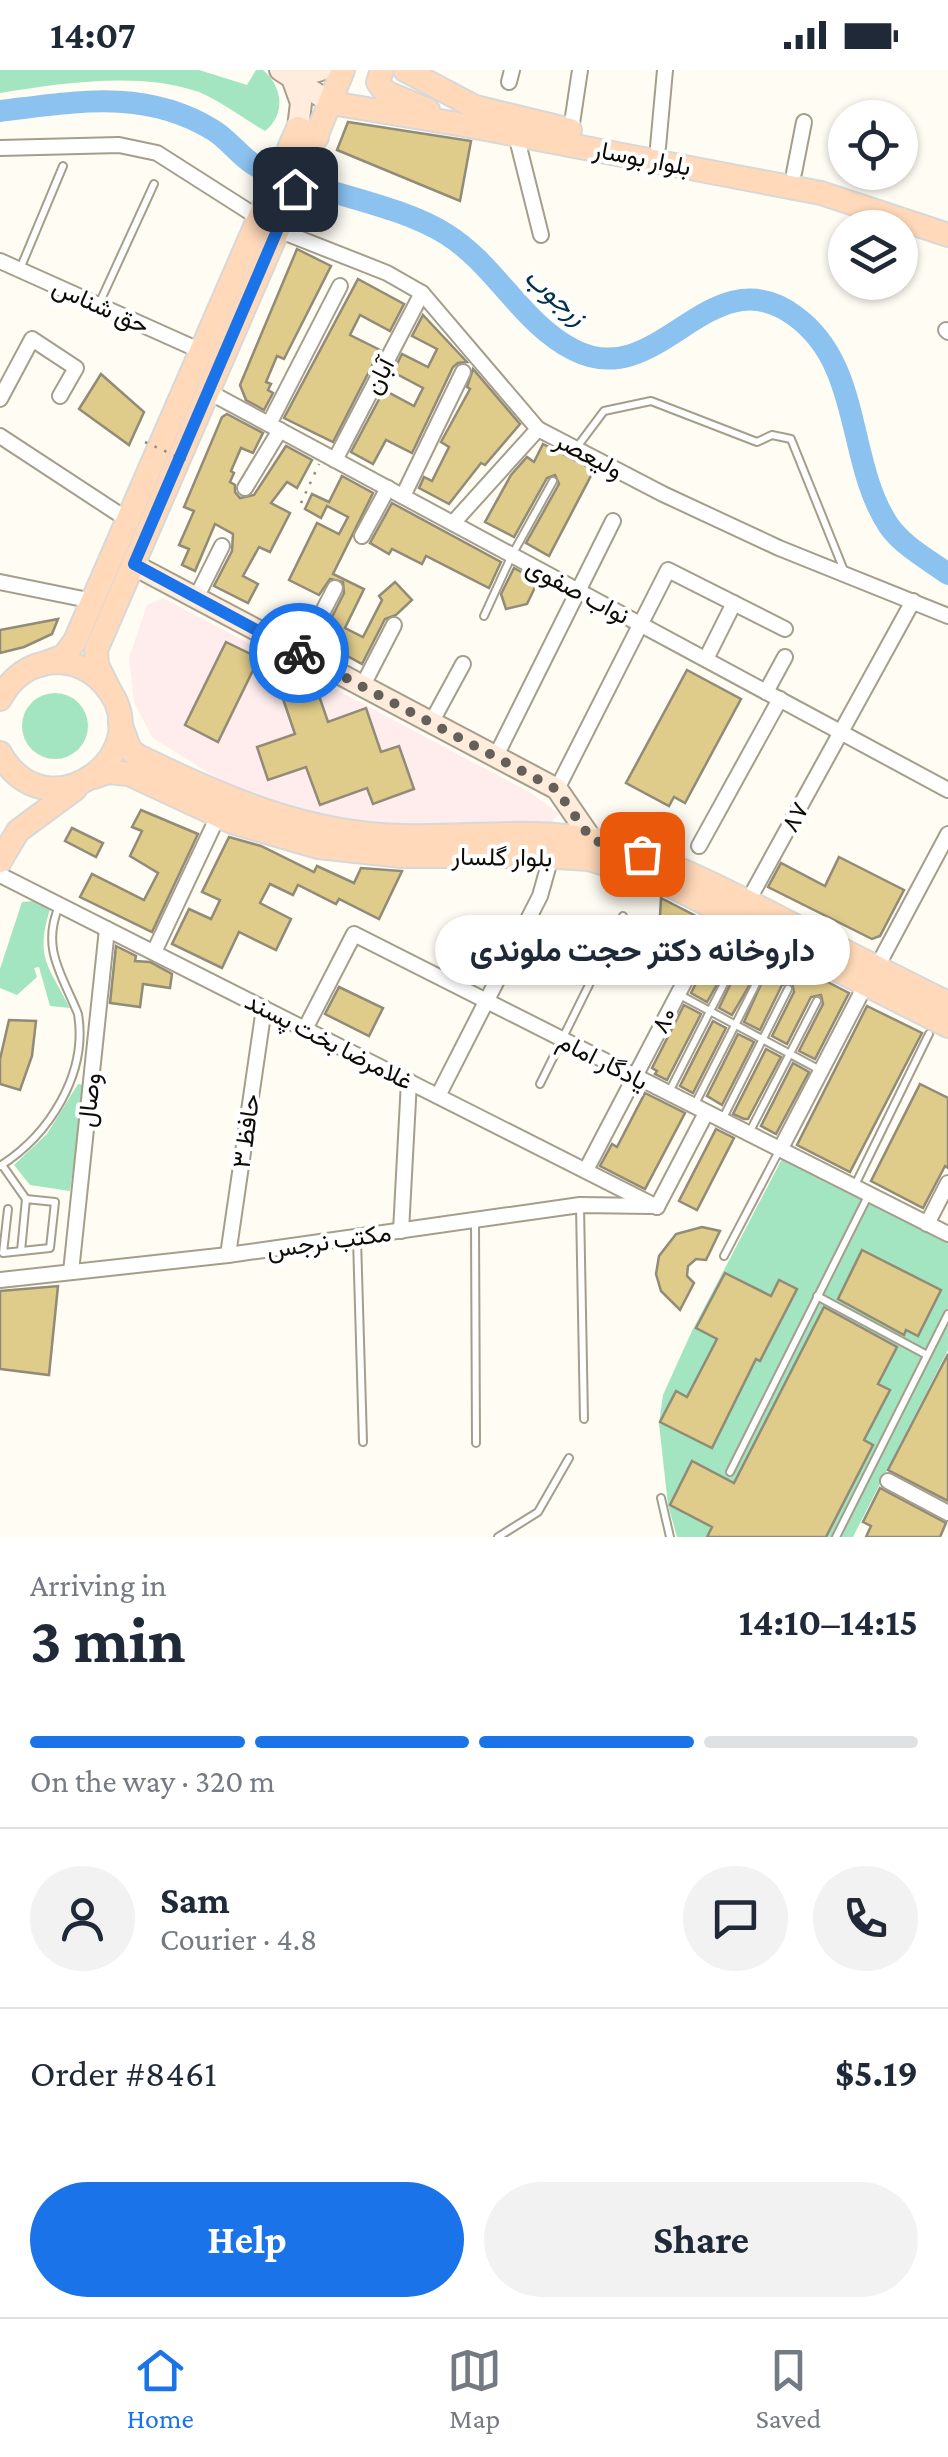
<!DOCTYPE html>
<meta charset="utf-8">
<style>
:root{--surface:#fff;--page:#f2f2f3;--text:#1f2937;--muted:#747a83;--line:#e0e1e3;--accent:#1a73e8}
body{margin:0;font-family:"Crimson Pro",Vazirmatn,serif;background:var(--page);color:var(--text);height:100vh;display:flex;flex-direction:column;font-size:38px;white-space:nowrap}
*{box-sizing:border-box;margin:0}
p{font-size:32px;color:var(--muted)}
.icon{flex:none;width:55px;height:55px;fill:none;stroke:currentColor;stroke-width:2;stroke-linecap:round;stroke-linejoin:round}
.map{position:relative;height:1467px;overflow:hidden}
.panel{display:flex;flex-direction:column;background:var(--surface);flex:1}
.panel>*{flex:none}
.fabs{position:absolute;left:828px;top:30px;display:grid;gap:20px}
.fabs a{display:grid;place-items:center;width:90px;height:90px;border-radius:50%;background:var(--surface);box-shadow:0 2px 8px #0004;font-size:50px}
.pin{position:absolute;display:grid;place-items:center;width:85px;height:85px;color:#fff;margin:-42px;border-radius:20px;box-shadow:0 5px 15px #0006}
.courier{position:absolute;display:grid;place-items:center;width:100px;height:100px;margin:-50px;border:8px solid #1a73e8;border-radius:50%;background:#fff;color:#222;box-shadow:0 2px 12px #0007}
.bubble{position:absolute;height:70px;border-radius:35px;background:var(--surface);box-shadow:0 2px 8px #0004;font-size:32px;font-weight:700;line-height:70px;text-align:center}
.summary em{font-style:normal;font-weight:700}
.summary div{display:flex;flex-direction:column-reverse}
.summary{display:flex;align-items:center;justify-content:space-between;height:170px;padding:0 30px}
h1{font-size:65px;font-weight:700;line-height:75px}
.bar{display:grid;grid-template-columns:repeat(4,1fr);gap:15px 10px;align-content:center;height:120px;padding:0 30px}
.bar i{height:12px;border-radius:8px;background:var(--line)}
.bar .selected{background:var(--accent)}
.bar p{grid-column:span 4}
.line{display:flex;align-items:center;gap:25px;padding:0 30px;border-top:2px solid var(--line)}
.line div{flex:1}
.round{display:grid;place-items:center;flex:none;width:105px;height:105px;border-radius:52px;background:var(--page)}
.primary-button{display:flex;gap:20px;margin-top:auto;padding:20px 30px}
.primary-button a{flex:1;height:115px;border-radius:60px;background:var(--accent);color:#fff;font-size:40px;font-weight:700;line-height:115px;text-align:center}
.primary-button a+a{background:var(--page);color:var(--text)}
.status{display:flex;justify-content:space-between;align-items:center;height:70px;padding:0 50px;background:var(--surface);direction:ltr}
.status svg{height:28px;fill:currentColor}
.tabs{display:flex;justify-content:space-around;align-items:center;height:140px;border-top:2px solid var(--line);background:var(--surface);font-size:28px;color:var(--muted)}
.tabs a{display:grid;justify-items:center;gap:5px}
.tabs .selected{color:var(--accent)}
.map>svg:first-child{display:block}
.commercial{fill:#feedec}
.green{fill:#a3e5c0}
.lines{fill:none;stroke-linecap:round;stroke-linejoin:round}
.river{stroke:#8bc2ef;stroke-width:22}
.building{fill:#dfcb8a;stroke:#918b77;stroke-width:2.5}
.lane-casing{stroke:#a49e8b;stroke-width:10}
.street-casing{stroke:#a49e8b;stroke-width:18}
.secondary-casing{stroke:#a49e8b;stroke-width:24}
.primary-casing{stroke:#d8d8d7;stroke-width:26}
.path{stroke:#8e8c84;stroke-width:2.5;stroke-dasharray:2.5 8;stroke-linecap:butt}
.lane{stroke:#fff;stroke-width:6}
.street{stroke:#fff;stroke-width:14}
.secondary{stroke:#ffecdc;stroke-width:20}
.primary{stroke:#ffd9b9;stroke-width:22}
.path-bridge{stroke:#8e8c84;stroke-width:2.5;stroke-dasharray:2.5 8;stroke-linecap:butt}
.done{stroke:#626059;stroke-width:10;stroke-dasharray:0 18}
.route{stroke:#1a73e8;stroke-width:12}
.labels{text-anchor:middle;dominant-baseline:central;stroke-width:8;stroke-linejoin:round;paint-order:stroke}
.street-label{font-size:25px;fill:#0e0c06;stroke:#fff}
.water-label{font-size:28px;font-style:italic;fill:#03304d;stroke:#fff}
</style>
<div class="status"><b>14:07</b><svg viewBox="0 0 49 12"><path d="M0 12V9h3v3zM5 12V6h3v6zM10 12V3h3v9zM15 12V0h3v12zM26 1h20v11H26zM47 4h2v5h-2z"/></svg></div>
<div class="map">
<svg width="948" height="1467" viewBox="0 0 948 1467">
<rect width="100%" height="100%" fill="#fefcf3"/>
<path class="commercial" d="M163,528L531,723L559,744L549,755L389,756L304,743L225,713L153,668L134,633L129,588L147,535Z"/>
<g class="green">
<path d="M0,0H199L247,15L256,0H263C283,17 286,44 265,61C244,49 221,31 199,22C141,1 59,13 0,23Z"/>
<circle cx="55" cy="656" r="33"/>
<path d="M33,831L50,839C35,888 48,895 70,938L50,936L39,897L34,898L37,907L17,925L0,918V899L22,832Z"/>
<path d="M78,1014L85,1015L70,1121L30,1115L14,1095L47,1064Z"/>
<path d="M782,1089L948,1173V1280L853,1467H677L668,1435L659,1354L663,1325L691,1263Z"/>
</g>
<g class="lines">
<path class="river" d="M0,41C75,32 145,18 213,60C228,69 239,85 253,94C263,101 277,104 289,108C337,126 403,137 446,164C495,194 522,254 574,280C660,324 709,183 795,246C863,295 846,392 889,456C903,476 929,490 948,504"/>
</g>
<g class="building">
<path d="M348,52L471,71L460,131L337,80Z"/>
<path d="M297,179L331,196L284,289L277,286L266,312L271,314L268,320L273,323L264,340L246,330L240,315Z"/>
<path d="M358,209L404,234L390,261L360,245L350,265L380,280L333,372L284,348Z"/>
<path d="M423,245L467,292L458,293L453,297L412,383L386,370L373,394L351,382L384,320L414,336L423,318L393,302L402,284L428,297L437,279L412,266Z"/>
<path d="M473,299L520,354L485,395L481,393L449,434L419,418L424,407L432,411L449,377L441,372L470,319L467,317Z"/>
<path d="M101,304L144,342L129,375L79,339Z"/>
<path d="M227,344L263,363L253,383L241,378L231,401L234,403L230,412L235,415V422L240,428L254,425L286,376L312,390L297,418L287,412L271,433L290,443L270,482L259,477L243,506L258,514L248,533L214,516L232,481L233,464L215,454L195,501L182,495L189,479L179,475L194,441L184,437L222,347Z"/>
<path d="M543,374L594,400L549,486L526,473L559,414L555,405L547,408L514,467L485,452L511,405L527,387L534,392Z"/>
<path d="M342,406L373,423L333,504L364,519L345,558L363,567L382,530L379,526L395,512L412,530L396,545L385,549L362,594L320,571L344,523L343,512L330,509L319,525L289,510L317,453L339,464L348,447L327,436L321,448L305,439L312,424L329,432Z"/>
<path d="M392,433L501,492L489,518L426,486L422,494L392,479L389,484L370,473Z"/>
<path d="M514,498L538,511L527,534L506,539L501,524Z"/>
<path d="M58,549L52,564L24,577L0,583V560Z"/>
<path d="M226,572L259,588L218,672L185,655Z"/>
<path d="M687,600L741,629L685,733L674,727L669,736L626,713Z"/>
<path d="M315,614L328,652L366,638L381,682L399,676L414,719L373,734L367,718L320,735L306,697L268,710L257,677L295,664L282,626Z"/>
<path d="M141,740L198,764L152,862L80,827L92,804L144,830L158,803L130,786L142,761L132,757Z"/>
<path d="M72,758L103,773L96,787L65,771Z"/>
<path d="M229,767L261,776L314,802L317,796L354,813L361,798L402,801L379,849L339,829L336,834L298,815L293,825L270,814L260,833L291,849L276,880L239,862L222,898L172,874L189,839L211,849L220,830L202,822Z"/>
<path d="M839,787L904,820L880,866L872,869L768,817L781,793L825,816Z"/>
<path d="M661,828L694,845L687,857L660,846Z"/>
<path d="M116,876L136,886L135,891L150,892L172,904L170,918L143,914L140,937L110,933Z"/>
<path d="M715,877L733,886L707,932L691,923Z"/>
<path d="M783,889L849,923L815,989L799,981L823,934L821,925L811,927L787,974L772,966L794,922L792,913L782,915L760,960L744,952L766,903L774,907Z"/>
<path d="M742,890L759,899L732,945L719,938Z"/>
<path d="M339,917L383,938L369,966L325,944Z"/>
<path d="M684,935L701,944L667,1010L655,1004L657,1001L652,998Z"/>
<path d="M867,936L922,963L850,1102L797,1075Z"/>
<path d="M9,950L36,951L32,986L20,1020L0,1014V989Z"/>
<path d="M713,951L726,958L693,1023L680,1016Z"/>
<path d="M738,964L754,972L722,1035L707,1026Z"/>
<path d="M766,979L781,987L748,1049H744L733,1044Z"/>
<path d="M793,993L809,1002L776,1064L761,1056Z"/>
<path d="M920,1014L948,1028V1098L945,1096L923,1138L871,1111Z"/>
<path d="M645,1023L685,1043L645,1119L600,1096L612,1074L617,1077Z"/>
<path d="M716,1059L734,1068L697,1140L679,1131Z"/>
<path d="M702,1157L720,1161L706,1190L696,1189L688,1196L687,1206L694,1213L680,1240L661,1221L656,1204L659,1186L676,1164Z"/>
<path d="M862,1180L941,1220L918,1266L906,1260L904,1265L838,1229Z"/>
<path d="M725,1203L771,1226L779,1210L797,1219L760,1291L756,1289L712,1378L660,1352L676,1321L687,1327L717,1269L696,1258Z"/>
<path d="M58,1216L49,1305L0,1299V1221Z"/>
<path d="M824,1237L897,1277L878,1314L890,1320L864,1370L873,1375L826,1467H707L712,1457L670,1435L692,1391L734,1413Z"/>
<path d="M948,1284V1431L888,1400Z"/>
<path d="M880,1418L946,1453L940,1467H866L871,1456L863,1452Z"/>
</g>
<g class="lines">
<g class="lane-casing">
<g id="lane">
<path d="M20,199L63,96"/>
<path d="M99,234L154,114"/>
<path d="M577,377L604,341L651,331L757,372L772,365L791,369L845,503"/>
<path d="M484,546L512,485L553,411"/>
<path d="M678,924L820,1000"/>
<path d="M540,1014L623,846"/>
<path d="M670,1020L735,892"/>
<path d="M695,1034L760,906"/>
<path d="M722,1050L788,919"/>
<path d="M749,1063L817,931"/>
<path d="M2,1095L26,1129"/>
<path d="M0,1096C49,1065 88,1004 78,944C62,904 41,879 59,836"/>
<path d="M855,1115L929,964"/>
<path d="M580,1136L584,1349"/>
<path d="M8,1139L3,1183L50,1178L55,1132L26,1129L21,1181"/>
<path d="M475,1152L476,1373"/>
<path d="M357,1169L363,1372"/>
<path d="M724,1186L779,1081"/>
<path d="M817,1226L927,1285"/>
<path d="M730,1402L868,1126"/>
<path d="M661,1428L670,1467"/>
<path d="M498,1467L538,1442L569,1388"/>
<path d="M836,1467L948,1244"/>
</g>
</g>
<g class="street-casing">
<g id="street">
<path d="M509,12L512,0"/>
<path d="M571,60L580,0"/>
<path d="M516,65L541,165"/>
<path d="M658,77L665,0"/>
<path d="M0,78L119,75L157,83L259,148"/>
<path d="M794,103L804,52"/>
<path d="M278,160L387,203L422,223L538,359L663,424L779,478L948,546"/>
<path d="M0,191L201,281"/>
<path d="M946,260L948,262"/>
<path d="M209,322L948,720"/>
<path d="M0,329L32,269L76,298L60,326"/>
<path d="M269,354L340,216"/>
<path d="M0,366L128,450"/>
<path d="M335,390L422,223"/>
<path d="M245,418L280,360"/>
<path d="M403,426L463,302"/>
<path d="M453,453L538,359"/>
<path d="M362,466L388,418"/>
<path d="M0,512L93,531"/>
<path d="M196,528L222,476"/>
<path d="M301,584L335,518"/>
<path d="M706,589L734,533"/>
<path d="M362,617L394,555"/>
<path d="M766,622L785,587"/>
<path d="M431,653L463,594"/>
<path d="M495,688L613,451"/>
<path d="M557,719L668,500L785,559"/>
<path d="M699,776L780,629"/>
<path d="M0,805L657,1137"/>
<path d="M748,831L913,531"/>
<path d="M154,882L218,746"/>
<path d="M877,897L948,764"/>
<path d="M305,959L354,864L948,1164"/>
<path d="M438,1026L540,826L551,787"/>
<path d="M780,1080L866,914"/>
<path d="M586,1100L722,840"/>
<path d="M657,1137L706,1043"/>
<path d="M927,1154L948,1113"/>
<path d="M401,1161L409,1011"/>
<path d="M228,1185L264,938"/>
<path d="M71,1202L107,859"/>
<path d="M0,1210L228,1185L580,1135L651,1136"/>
<path d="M888,1411L948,1443"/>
</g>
</g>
<g class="secondary-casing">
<g id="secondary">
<path d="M280,0L331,33"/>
<path d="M292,8L301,33L298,58"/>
<path d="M292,8L321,0"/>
<path d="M134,495L557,719L592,770"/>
</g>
</g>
<g class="primary-casing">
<g id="primary">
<path d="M382,0L378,12L385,22L428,40"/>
<path d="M405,0L475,37L570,60"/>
<path d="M331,33L470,56L821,123L948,165"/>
<path d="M40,595L64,586L75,571L298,58L317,67"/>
<path d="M110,621L97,595L96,580L278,160L343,0"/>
<path d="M0,629C11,607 31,593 55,592C74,592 91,600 103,613C165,680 48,769 0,683"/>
<path d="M120,653L130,680L138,686C224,728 308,765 405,766C465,768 538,757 596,771C660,786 719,817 778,847C835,876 891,905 948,933"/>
<path d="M94,707L108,702L129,704L232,752L318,777L402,786H540L589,789L663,812L948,956"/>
<path d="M0,791L18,761L75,719"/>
</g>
</g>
<path class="path" d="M301,433L319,394"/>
<use href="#lane" class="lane"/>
<use href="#street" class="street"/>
<use href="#secondary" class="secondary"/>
<use href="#primary" class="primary"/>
<path class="path-bridge" d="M145,372L191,393"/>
</g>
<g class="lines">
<path class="done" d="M299,583L556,719L592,770L642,784"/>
<path class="route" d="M295,119L134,494L299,583"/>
</g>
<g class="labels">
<g class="street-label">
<text transform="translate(642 88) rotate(11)">بلوار بوسار</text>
<text transform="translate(101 236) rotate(24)">حق شناس</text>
<text transform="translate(379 306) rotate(-63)">آبان</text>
<text transform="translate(589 385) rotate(28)">ولیعصر</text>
<text transform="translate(578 521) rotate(28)">نواب صفوی</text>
<text transform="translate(795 747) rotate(-61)">۸۷</text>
<text transform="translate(502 787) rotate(1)">بلوار گلسار</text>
<text transform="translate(664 950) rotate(-62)">۸۰</text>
<text transform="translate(329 971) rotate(27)">غلامرضا بخت پسند</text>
<text transform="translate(603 991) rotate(27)">یادگار امام</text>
<text transform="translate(89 1030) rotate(-84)">وصال</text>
<text transform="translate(246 1061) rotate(-82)">حافظ ۳</text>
<text transform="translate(329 1171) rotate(-8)">مکتب نرجس</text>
</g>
<g class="water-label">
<text transform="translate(556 226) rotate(41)">زرجوب</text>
</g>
</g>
</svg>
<div class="fabs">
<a><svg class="icon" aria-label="locate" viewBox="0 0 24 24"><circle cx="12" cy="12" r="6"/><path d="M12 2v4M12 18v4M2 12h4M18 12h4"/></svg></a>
<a><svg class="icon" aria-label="layers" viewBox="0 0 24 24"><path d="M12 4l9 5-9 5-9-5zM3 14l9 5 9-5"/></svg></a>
</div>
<div class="pin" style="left:642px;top:784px;background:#ea580c"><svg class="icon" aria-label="bag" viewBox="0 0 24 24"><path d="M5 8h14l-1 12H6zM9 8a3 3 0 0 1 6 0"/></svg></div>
<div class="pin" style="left:295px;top:119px;background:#1f2937"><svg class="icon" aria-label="home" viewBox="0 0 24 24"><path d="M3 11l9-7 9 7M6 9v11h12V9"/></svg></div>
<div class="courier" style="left:299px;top:583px"><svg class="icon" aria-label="bike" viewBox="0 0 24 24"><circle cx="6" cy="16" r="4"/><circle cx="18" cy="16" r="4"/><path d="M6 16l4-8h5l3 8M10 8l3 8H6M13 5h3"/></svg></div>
<div class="bubble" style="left:435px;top:845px;width:415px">داروخانه دکتر حجت ملوندی</div>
</div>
<section class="panel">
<div class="summary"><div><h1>3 min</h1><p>Arriving in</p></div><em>14:10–14:15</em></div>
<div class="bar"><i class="selected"></i><i class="selected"></i><i class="selected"></i><i></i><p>On the way · 320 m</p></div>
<div class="line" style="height:180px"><a class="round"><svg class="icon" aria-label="person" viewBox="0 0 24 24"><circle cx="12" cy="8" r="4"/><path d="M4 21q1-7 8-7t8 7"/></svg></a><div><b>Sam</b><p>Courier · 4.8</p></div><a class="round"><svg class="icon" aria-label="chat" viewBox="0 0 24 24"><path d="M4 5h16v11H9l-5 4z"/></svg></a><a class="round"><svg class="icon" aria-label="phone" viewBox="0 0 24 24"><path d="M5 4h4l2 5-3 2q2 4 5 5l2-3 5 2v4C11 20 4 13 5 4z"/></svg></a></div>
<div class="line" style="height:130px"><div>Order #8461</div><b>$5.19</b></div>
<div class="primary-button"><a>Help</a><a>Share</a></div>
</section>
<nav class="tabs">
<a class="selected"><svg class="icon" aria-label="home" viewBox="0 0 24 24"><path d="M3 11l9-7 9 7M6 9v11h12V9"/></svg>Home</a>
<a><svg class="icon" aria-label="map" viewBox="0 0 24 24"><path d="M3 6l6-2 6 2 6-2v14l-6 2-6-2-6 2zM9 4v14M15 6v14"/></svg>Map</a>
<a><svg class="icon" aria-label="saved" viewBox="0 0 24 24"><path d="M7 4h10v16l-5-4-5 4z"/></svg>Saved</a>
</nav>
